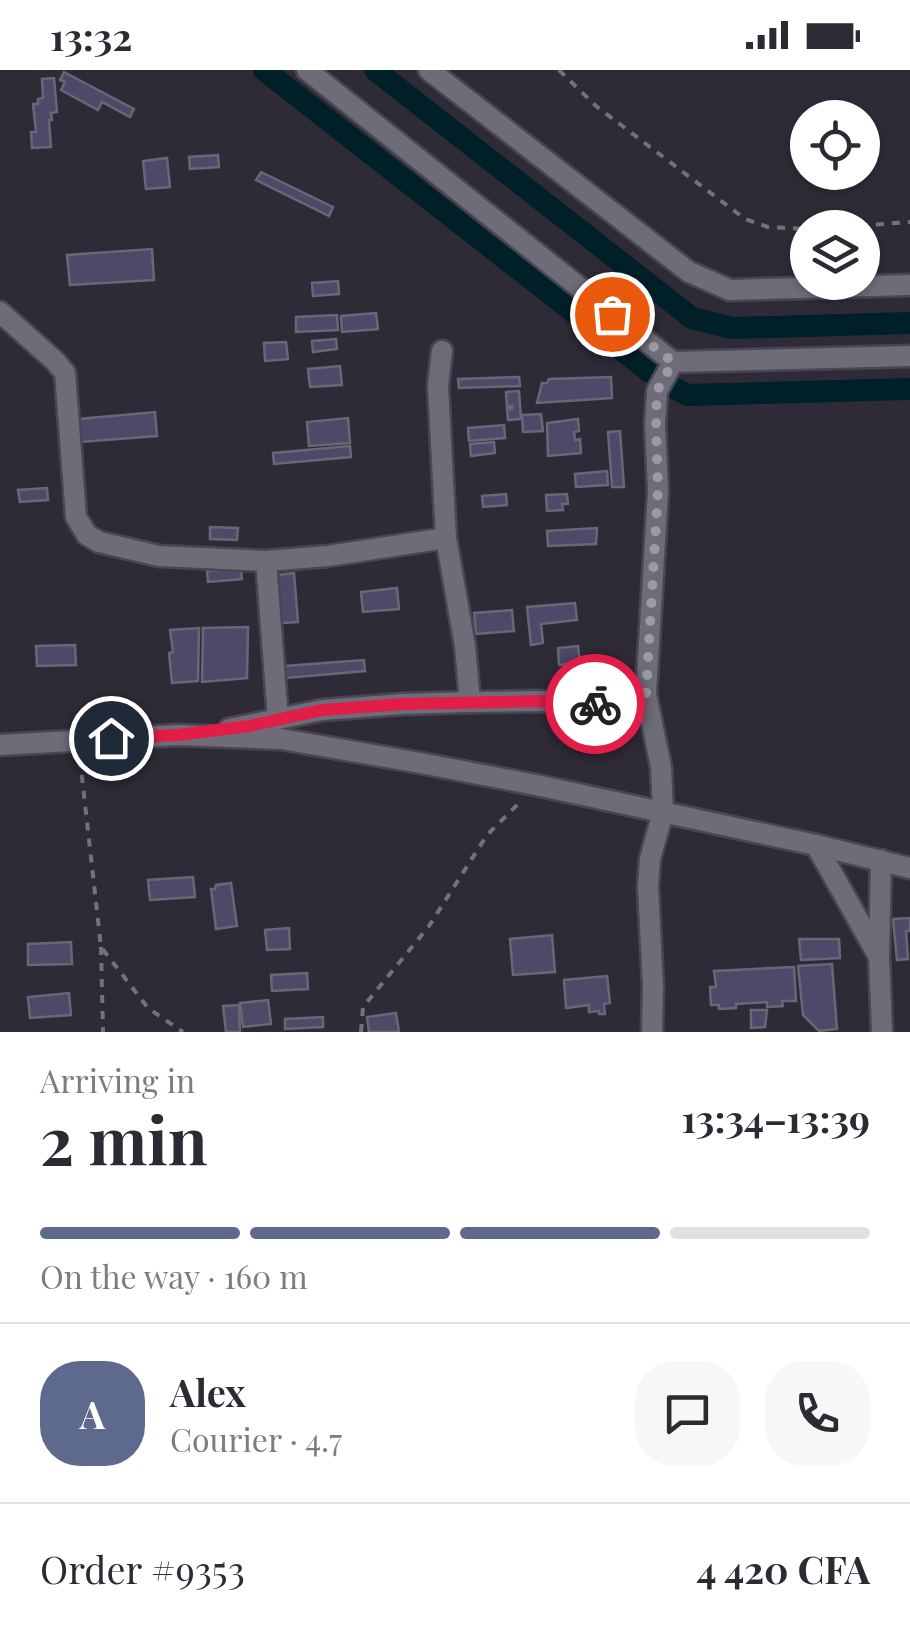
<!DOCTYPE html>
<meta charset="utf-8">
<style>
:root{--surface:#fff;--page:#f7f7f7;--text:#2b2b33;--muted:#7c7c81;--line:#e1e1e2;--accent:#5e698e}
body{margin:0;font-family:"Playfair Display",serif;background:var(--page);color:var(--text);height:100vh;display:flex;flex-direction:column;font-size:38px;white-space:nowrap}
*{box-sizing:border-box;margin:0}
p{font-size:32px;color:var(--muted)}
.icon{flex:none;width:55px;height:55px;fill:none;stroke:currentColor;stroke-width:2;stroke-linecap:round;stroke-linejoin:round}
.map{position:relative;height:962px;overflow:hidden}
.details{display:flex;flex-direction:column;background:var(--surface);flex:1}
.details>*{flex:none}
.controls{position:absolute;left:790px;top:30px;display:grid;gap:20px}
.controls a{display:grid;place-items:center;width:90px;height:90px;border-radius:50%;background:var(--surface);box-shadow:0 2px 8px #0004;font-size:50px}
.pin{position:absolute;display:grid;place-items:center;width:85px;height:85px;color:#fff;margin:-42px;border:5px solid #fff;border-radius:50%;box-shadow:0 2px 10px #0007}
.courier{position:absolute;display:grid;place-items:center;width:100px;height:100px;margin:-50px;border:8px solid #e11d48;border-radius:50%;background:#fff;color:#222;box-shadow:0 2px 12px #0007}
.overview em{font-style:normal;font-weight:700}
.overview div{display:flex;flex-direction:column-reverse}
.overview{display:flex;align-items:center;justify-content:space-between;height:170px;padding:0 40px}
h1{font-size:65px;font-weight:700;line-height:75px}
.bar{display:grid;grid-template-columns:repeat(4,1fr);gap:15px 10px;align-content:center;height:120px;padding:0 40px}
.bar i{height:12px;border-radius:8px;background:var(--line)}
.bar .selected{background:var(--accent)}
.bar p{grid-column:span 4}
.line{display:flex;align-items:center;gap:25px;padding:0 40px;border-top:2px solid var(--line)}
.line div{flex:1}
.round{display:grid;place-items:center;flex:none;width:105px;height:105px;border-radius:40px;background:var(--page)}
.status{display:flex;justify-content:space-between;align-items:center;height:70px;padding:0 50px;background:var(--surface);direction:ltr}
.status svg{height:28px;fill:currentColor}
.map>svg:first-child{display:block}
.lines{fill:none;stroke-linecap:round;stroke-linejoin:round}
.canal{stroke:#002029;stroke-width:22}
.building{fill:#4e4969;stroke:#686775;stroke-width:2.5}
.minor-casing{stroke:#484650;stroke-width:25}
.path{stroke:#74717b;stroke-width:4;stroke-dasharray:8 8;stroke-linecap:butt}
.minor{stroke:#6f6c7a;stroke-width:20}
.done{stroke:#9c9aa3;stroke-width:10;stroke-dasharray:0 18}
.route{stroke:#e11d48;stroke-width:12}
</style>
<div class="status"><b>13:32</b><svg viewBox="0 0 49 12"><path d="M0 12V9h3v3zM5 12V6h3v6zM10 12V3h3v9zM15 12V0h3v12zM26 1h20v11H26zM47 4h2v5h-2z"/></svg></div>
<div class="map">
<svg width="910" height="962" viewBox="0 0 910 962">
<rect width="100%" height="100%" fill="#2e2b37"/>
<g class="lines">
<g class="canal">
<path d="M264,0L650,302"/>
<path d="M375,0L692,248L732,258L910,253"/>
<path d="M666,314L688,325L910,319"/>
</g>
</g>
<g class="building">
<path d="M64,2L134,39L130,47L102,32L98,40L61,20L65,12L60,10Z"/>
<path d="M54,8L57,42L51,43L52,50H49L51,77L32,78L31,62H36L33,34H38V29L43,28L42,9Z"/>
<path d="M218,85L219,97L190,99L189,87Z"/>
<path d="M167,88L170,117L146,119L143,91Z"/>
<path d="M261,102L333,137L329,146L256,110Z"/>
<path d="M152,179L154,210L70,215L67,185Z"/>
<path d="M338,211L339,224L313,226L312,213Z"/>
<path d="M376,243L378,259L342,262L341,246Z"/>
<path d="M337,245L338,260L296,262V247Z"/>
<path d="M336,269L337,279L313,282L312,271Z"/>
<path d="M286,272L288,289L265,291L264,273Z"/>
<path d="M340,296L342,315L310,317L308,299Z"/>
<path d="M519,307L520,316L459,318L458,309Z"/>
<path d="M611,307L612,328L537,333L542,313H547L549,309Z"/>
<path d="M519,321L521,349L508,350L507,339H512V336L507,337L506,322Z"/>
<path d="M155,342L157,366L80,372L79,349Z"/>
<path d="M541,344L543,361L523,362L522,345Z"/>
<path d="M348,348L350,373L309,376L307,352Z"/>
<path d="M578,349L579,361L574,362L575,370L580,369L581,383L548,386L547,353Z"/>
<path d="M504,355L505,368L469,371L468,358Z"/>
<path d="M620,361L624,417H612L608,362Z"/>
<path d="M494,372L495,383L471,386L470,374Z"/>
<path d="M350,376L351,387L274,394L273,383Z"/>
<path d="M607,401L608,415L576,417L575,404Z"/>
<path d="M47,418L48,430L20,432L18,420Z"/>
<path d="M506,424L507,435L483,437L482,426Z"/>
<path d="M567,424L568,434H562L563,440L547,441L546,425Z"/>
<path d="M210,457L238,458L237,470L210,469Z"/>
<path d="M597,458L596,474L548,476L547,461Z"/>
<path d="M241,498L242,509L208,512L207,501Z"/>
<path d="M294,503L298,552L282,553L277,505Z"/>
<path d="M397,518L399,539L363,542L361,522Z"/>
<path d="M575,533L577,550L541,554L543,573L531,575L527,537Z"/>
<path d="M512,540L514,561L476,564L474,543Z"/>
<path d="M248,557L247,608L202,612L203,558Z"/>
<path d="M199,558L198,611L172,613L169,583L173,582L170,560Z"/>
<path d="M75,575L76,595L37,596L36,576Z"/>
<path d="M578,576L580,593L559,595L558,578Z"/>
<path d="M364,590L365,601L286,608L285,596Z"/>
<path d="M193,807L195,827L150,830L148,810Z"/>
<path d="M231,813L237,856L216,859L211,819H215L216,815Z"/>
<path d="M910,848V861H906L908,889L897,890L893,849Z"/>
<path d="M289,858L290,879L267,880L265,860Z"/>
<path d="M552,865L555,902L513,905L510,869Z"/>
<path d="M799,869H839L840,888L801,890Z"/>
<path d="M71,872L72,894L28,895V874Z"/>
<path d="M832,894L837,959L819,961L803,945L798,896Z"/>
<path d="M794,897L796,931H782L783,936L767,937V932L736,934V938L719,939V935H711L710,917H716L714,901Z"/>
<path d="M307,903L308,919L272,921L271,905Z"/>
<path d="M607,906L610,933L604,934L605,944H599V941L589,942V935L566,938L564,910Z"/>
<path d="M69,923L71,945L30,948L28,927Z"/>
<path d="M268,930L271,954L243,957L240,933Z"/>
<path d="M239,935L240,962H226L223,936Z"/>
<path d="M751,940H767L765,957L751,958Z"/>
<path d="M396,943L399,962H369L367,947Z"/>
<path d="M323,947V957L285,959V949Z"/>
</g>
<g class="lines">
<g class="minor-casing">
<g id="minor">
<path d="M307,0L673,292L910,286"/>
<path d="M429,0L689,202L730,220L910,215"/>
<path d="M0,242L55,291L65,303L76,447L87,465L99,472L159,486L266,491L278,649"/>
<path d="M446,468L465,576L470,632"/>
<path d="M266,491L328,486L446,468L438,315L442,281"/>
<path d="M229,659L322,640L403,634L470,632L539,631L607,634L635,631L646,624"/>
<path d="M0,675L178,665L281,669L415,692L536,715L816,775L910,798"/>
<path d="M816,775L878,885"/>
<path d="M881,790L879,886L882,962"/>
<path d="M652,962L653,916L648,816L650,789L663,742L661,697L646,624L658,420L655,355L657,321L673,292"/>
</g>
</g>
<g class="path">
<path d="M559,0L596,36L745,149L768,157L808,159"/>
<path d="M828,158L910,152"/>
<path d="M80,689L101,877L148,938L183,962"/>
<path d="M101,877L103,962"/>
<path d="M361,962L363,937L429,856L487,765L521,731"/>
</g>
<use href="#minor" class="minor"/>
</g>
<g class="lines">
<path class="done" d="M595,634L636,630L646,624L658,420L656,355L657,321L673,292L612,244"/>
<path class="route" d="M111,668L178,665L249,656L322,640L403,634L539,631L595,634"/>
</g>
</svg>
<div class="controls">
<a><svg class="icon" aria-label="locate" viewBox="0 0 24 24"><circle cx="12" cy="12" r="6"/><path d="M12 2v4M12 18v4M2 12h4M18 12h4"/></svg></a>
<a><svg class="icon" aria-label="layers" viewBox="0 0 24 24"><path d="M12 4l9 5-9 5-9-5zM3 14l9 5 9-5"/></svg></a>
</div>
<div class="pin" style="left:612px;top:244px;background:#ea580c"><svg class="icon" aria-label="bag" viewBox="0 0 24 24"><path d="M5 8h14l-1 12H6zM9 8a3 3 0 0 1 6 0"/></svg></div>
<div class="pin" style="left:111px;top:668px;background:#1f2937"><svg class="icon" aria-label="home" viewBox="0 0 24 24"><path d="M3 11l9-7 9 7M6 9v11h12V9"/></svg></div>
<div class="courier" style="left:595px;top:634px"><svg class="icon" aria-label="bike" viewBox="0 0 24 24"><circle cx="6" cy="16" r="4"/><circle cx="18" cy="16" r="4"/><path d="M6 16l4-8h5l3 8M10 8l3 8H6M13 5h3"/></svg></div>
</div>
<section class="details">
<div class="overview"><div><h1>2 min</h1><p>Arriving in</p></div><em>13:34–13:39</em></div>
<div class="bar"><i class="selected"></i><i class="selected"></i><i class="selected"></i><i></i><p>On the way · 160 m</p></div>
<div class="line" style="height:180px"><b class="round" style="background:var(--accent);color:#fff">A</b><div><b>Alex</b><p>Courier · 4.7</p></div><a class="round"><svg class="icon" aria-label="chat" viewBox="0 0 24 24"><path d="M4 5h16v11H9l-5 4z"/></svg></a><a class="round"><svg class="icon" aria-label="phone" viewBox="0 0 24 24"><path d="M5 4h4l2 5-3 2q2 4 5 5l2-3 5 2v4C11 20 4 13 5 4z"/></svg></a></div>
<div class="line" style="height:130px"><div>Order #9353</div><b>4 420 CFA</b></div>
</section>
